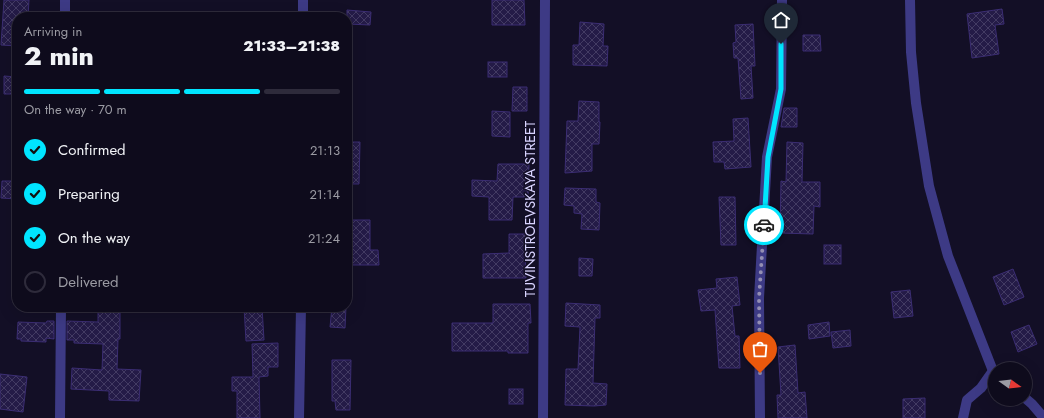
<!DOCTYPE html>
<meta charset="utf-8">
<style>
:root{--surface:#0e0b1c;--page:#171425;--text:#f1f3f6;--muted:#9b9ba3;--line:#2e2b3b;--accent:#00e5ff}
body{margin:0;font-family:Jost,sans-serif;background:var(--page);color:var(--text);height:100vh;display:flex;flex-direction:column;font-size:15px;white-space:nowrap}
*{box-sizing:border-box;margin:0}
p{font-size:13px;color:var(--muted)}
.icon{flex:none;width:22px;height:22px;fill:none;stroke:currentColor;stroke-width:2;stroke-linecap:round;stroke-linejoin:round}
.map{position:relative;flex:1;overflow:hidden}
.sheet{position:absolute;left:12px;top:12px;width:340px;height:300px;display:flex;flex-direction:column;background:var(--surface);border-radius:16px;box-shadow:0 4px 16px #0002,0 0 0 1px var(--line)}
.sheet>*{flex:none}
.needle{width:26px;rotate:105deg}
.buttons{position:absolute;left:988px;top:362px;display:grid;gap:8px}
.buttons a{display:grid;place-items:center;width:44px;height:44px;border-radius:50%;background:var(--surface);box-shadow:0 4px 16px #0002,0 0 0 1px var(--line);font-size:20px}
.pin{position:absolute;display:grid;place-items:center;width:34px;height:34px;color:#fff;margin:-41px -17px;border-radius:50% 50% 50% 0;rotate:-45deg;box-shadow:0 0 4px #0007}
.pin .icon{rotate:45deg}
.courier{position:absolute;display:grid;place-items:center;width:40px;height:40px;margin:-20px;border:3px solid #00e5ff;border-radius:50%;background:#fff;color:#222;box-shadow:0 1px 5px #0007}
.summary em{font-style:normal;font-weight:800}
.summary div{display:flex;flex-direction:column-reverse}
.summary{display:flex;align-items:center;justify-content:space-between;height:68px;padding:0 12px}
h1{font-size:26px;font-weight:800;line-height:30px}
.bar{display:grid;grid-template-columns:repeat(4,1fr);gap:6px 4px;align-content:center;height:48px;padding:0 12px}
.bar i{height:5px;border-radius:3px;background:var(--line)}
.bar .on{background:var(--accent)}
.bar p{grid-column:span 4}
ol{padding:0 12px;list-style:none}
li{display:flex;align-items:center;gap:12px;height:44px}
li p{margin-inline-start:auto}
li .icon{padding:4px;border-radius:50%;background:var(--accent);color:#111;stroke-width:4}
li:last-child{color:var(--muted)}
li i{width:22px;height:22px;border:2px solid var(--line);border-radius:50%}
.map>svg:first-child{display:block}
.building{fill:url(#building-cross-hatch);stroke:#3b2d73}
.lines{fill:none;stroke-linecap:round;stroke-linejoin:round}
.minor{stroke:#3d3a85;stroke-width:10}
.done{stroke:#948fb3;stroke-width:4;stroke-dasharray:0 7.2}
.route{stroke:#00e5ff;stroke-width:5}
.labels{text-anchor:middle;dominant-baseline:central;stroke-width:3;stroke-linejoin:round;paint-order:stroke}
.street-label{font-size:14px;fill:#d9d4ff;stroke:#130f26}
</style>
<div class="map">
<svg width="1044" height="418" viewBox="0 0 1044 418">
<defs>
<pattern id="building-cross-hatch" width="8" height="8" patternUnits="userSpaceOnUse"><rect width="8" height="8" fill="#241b47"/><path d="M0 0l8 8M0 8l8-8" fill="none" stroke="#433b63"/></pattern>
</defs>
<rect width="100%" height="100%" fill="#130f26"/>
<g class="building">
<path d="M4,0H29L28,17H17V46L1,45Z"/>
<path d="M492,0H524L525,25H492Z"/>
<path d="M1002,9L1004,24L995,25L999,54L972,58L967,14Z"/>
<path d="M347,10L371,12L370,25L347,24Z"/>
<path d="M580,22L604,24L603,46H608L607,66L573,65V45H579Z"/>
<path d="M753,24L755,66H751L753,98L741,99L738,58H734L733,43L736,42L735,25Z"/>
<path d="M803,35H820L821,51H803Z"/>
<rect x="488" y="62" width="19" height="15"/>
<path d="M4,76L17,77V94H4Z"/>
<path d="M513,87H527V111H512Z"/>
<path d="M579,101L599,102V122H600L599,144H592V171L565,173L567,121H578Z"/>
<path d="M784,108H797V127H781Z"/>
<path d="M492,111L510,112V137L492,136Z"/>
<path d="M748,118L751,167L725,169L724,162H714L713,142L734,141L733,119Z"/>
<path d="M347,142H360L359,184H347Z"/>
<path d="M787,142L803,143L802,182H820V207L814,206L813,234L780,233L781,181L786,182Z"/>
<path d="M498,164H529L528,197H513L512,220H489V197L472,196V180L497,181Z"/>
<path d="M2,181H17V199L1,198Z"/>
<path d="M565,188L596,189V202L600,203L599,230L581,229L582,214L574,213V206L564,205Z"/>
<path d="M719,197H735L736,245H721Z"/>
<path d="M347,220H370V250H378L379,265H347Z"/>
<path d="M509,234H528V250H525L526,278H483V254L509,253Z"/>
<rect x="824" y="245" width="17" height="19"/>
<path d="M579,258L593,259L592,276H579Z"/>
<path d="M1013,269L1024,297L1004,305L993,277Z"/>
<path d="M737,277L740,305L732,306L735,336H739L740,368H719L715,310L701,311L698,290L717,288L716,279Z"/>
<path d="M910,290L913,316L894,318L891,292Z"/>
<path d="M566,303L600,305V318H595L593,383L607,384L606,405L594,406L565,405L566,369H578L580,327L565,326Z"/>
<path d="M493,304H530L531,323H528V353H508V351H452V323H493Z"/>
<path d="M98,307H120V339H118L117,369L141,370L139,401L109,400V391L71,389L72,368L102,370L103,344L74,343V340H67V321L98,322Z"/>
<path d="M244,307H262L264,340L246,341Z"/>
<path d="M332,307H346L345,328L330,327Z"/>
<path d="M47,321H54V339L46,338V342L21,341V339H17L18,322L46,323Z"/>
<path d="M829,322L830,336L809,339L808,325Z"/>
<path d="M1029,325L1037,344L1018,352L1011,332Z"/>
<path d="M850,330L851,346L833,348L831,332Z"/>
<path d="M278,343V367H268V376L259,377L260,418H237V391H232V377H253L252,344Z"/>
<path d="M795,345L798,393L805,392L807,418H778L777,395H781L778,347Z"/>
<path d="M332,360H351L350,410H336L335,401H332Z"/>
<path d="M0,374L27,377L23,412L0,409Z"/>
<rect x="509" y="389" width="14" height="15"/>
<path d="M925,398V418H903V399Z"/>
</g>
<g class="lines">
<g class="minor">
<path d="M910,0L911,52L916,103L929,186L948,256L993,371L995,373"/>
<path d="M65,17V0"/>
<path d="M303,17V0"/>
<path d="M1025,398L1032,404L1044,418"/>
<path d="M60,418L61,307"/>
<path d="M299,418L301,307"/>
<path d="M543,418L545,0"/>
<path d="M760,418L759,298L767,157L781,89L782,0"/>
<path d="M963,418L967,400L981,388L993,371"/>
</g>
</g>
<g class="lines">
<path class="done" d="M760,373L759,298L764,225"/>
<path class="route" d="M764,225L768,157L781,89V44"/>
</g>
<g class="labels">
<g class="street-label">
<text transform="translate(530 209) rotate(-90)">TUVINSTROEVSKAYA STREET</text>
</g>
</g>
</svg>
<div class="buttons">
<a><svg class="needle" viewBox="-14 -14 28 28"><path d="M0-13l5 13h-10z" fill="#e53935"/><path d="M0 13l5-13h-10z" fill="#9b9ba3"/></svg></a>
</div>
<div class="pin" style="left:760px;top:373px;background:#ea580c"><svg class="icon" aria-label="bag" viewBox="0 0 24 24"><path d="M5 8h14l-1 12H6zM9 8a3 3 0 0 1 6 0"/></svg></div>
<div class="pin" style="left:781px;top:44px;background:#1f2937"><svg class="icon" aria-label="home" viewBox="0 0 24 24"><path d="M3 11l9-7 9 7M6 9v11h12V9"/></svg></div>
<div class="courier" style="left:764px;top:225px"><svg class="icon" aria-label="car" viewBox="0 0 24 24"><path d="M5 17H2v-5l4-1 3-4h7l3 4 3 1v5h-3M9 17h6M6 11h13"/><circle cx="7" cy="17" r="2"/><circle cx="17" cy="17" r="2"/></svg></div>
<section class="sheet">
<div class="summary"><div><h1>2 min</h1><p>Arriving in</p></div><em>21:33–21:38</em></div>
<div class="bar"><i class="on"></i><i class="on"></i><i class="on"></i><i></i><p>On the way · 70 m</p></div>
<ol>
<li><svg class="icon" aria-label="check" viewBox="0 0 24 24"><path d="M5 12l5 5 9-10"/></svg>Confirmed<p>21:13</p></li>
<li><svg class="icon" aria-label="check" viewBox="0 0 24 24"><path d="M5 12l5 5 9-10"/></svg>Preparing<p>21:14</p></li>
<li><svg class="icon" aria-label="check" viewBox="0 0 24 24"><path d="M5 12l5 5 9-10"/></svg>On the way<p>21:24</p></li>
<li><i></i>Delivered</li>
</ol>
</section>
</div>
